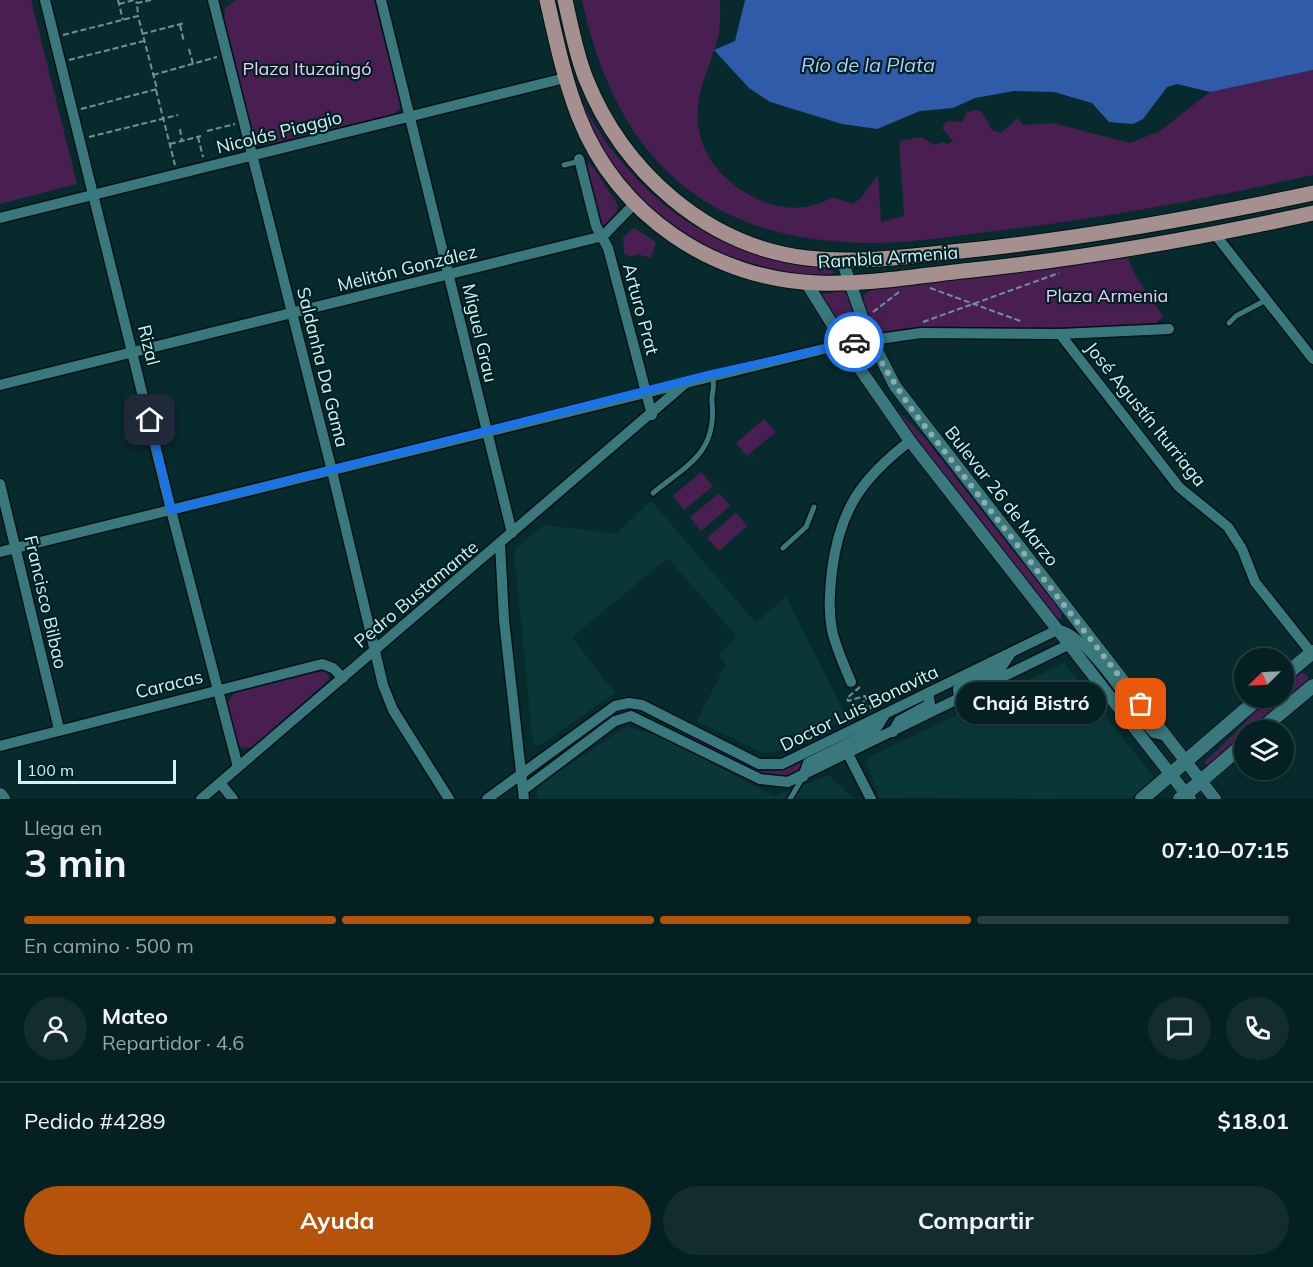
<!DOCTYPE html>
<html lang="es">
<meta charset="utf-8">
<style>
:root{--surface:#052022;--page:#132d2f;--text:#f1f3f6;--muted:#97a3a5;--line:#263e40;--accent:#b45309}
body{margin:0;font-family:Mulish,sans-serif;background:var(--page);color:var(--text);height:100vh;display:flex;flex-direction:column;font-size:22px;white-space:nowrap}
*{box-sizing:border-box;margin:0}
p{font-size:20px;color:var(--muted)}
.icon{flex:none;width:33px;height:33px;fill:none;stroke:currentColor;stroke-width:2;stroke-linecap:round;stroke-linejoin:round}
.map{position:relative;height:799px;overflow:hidden}
.sheet{display:flex;flex-direction:column;background:var(--surface);flex:1}
.sheet>*{flex:none}
.needle{width:39px;rotate:246deg}
.fabs{position:absolute;left:1234px;top:648px;display:grid;gap:12px}
.fabs a{display:grid;place-items:center;width:60px;height:60px;border-radius:50%;background:var(--surface);box-shadow:0 2px 4px #0004,0 0 0 2px var(--line);font-size:30px}
.scale{position:absolute;left:18px;bottom:15px;width:158px;box-sizing:border-box;padding-left:6px;border:3px solid #d3f2f4;border-top:0;font-size:16px;line-height:21px;white-space:nowrap;color:#d3f2f4;-webkit-text-stroke:4px #002123;paint-order:stroke}
.pin{position:absolute;display:grid;place-items:center;width:51px;height:51px;color:#fff;margin:-26px;border-radius:12px;box-shadow:0 3px 9px #0006}
.courier{position:absolute;display:grid;place-items:center;width:60px;height:60px;margin:-30px;border:4px solid #1a73e8;border-radius:50%;background:#fff;color:#222;box-shadow:0 2px 8px #0007}
.bubble{position:absolute;height:42px;border-radius:21px;background:var(--surface);box-shadow:0 2px 4px #0004,0 0 0 2px var(--line);font-size:20px;font-weight:700;line-height:42px;text-align:center}
.summary em{font-style:normal;font-weight:700}
.summary div{display:flex;flex-direction:column-reverse}
.summary{display:flex;align-items:center;justify-content:space-between;height:102px;padding:0 24px}
h1{font-size:39px;font-weight:700;line-height:45px}
.bar{display:grid;grid-template-columns:repeat(4,1fr);gap:9px 6px;align-content:center;height:72px;padding:0 24px}
.bar i{height:8px;border-radius:4px;background:var(--line)}
.bar .current{background:var(--accent)}
.bar p{grid-column:span 4}
.line{display:flex;align-items:center;gap:15px;padding:0 24px;border-top:2px solid var(--line)}
.line div{flex:1}
.round{display:grid;place-items:center;flex:none;width:63px;height:63px;border-radius:32px;background:var(--page)}
.primary-button{display:flex;gap:12px;margin-top:auto;padding:12px 24px}
.primary-button a{flex:1;height:69px;border-radius:36px;background:var(--accent);color:#fff;font-size:24px;font-weight:700;line-height:69px;text-align:center}
.primary-button a+a{background:var(--page);color:var(--text)}
.map>svg:first-child{display:block}
.built{fill:#0a3638}
.green{fill:#481f50}
.water{fill:#2f5ba8}
.lines{fill:none;stroke-linecap:round;stroke-linejoin:round}
.service-casing{stroke:#011213;stroke-width:8}
.minor-casing{stroke:#011213;stroke-width:13}
.tertiary-casing{stroke:#011213;stroke-width:14}
.secondary-casing{stroke:#011213;stroke-width:16}
.primary-casing{stroke:#011213;stroke-width:17}
.path{stroke:#719294;stroke-width:2;stroke-dasharray:6 3;stroke-linecap:butt}
.service{stroke:#39797d;stroke-width:5}
.minor{stroke:#39797d;stroke-width:10}
.tertiary{stroke:#39797d;stroke-width:12}
.secondary{stroke:#39797d;stroke-width:14}
.primary{stroke:#a68f8f;stroke-width:15}
.done{stroke:#8cacae;stroke-width:6;stroke-dasharray:0 10.8}
.route{stroke:#1a73e8;stroke-width:8}
.labels{text-anchor:middle;dominant-baseline:central;stroke-width:4.5;stroke-linejoin:round;paint-order:stroke}
.park-label{font-size:18px;fill:#edcbf3;stroke:#002123}
.street-label{font-size:18px;fill:#d3f2f4;stroke:#002123}
.water-label{font-size:20px;font-style:italic;fill:#b3ccf7;stroke:#002123}
</style>
<div class="map">
<svg width="1313" height="799" viewBox="0 0 1313 799">
<rect width="100%" height="100%" fill="#072b2d"/>
<g class="built">
<path d="M651,501L756,623L786,597L847,718L779,751L763,753L697,721L726,664L719,655L737,637L668,558L572,637L615,693L539,746L533,745L514,550L544,525L616,534Z"/>
<path d="M1064,663L1154,778L1129,799L879,798L867,764L869,757Z"/>
<path d="M627,726L667,739L774,796L828,775L855,799H538L536,787Z"/>
</g>
<g class="green">
<path d="M0,0H31L77,184L0,204Z"/>
<path d="M236,0H374L401,107L393,115L269,146L261,145L254,136L224,19L225,8Z"/>
<path d="M582,0H720C720,12 721,25 718,37C714,56 704,74 700,94C690,141 713,176 755,198C781,211 808,211 833,197L852,204L860,199L878,175L881,222L904,216L899,141L921,137L935,145L941,142L948,144L953,141L942,128L947,121L962,122L966,113L974,110L982,112L992,130L1001,133L1018,118L1023,125L1053,123L1130,143L1160,131L1210,92L1313,70V175C1213,197 1112,217 1010,229C963,235 914,243 866,243C702,240 616,156 582,0Z"/>
<path d="M577,91C606,156 669,224 739,247C768,256 799,260 829,267L834,273C815,279 790,272 771,268C698,253 628,207 595,138C588,123 583,107 577,91Z"/>
<path d="M590,163L618,205L616,214L603,226H600L584,165Z"/>
<path d="M634,228L656,242L651,258L637,254L630,257L624,253L623,237Z"/>
<path d="M1128,258L1136,277L1163,316L1156,323L1064,331L954,328L876,333L873,332L863,303L864,295L874,288Z"/>
<path d="M842,291L847,294L858,328L852,336L843,334L822,294Z"/>
<path d="M856,348L862,353L877,382L897,410L923,436L1062,613L1061,619L1056,617L901,420L856,352Z"/>
<path d="M764,419L776,432L747,456L736,443Z"/>
<path d="M701,472L713,486L684,510L673,496Z"/>
<path d="M719,493L730,506L701,531L690,517Z"/>
<path d="M736,513L747,526L719,551L707,538Z"/>
<path d="M326,670L330,679L252,747L243,748L238,745L227,704L234,693Z"/>
<path d="M1302,672L1307,675L1309,681L1251,730H1245V736L1208,767L1204,762C1228,742 1247,718 1270,698H1284V685Z"/>
<path d="M630,709L640,711L764,771L783,770L807,760C801,764 798,773 791,775C752,787 673,717 631,710L619,712L584,735L614,712Z"/>
</g>
<path class="water" d="M745,0H1313V70L1210,92L1177,84L1167,87L1143,119L1133,124L1109,122L1092,103L1054,92L1014,91L975,98L953,108L920,111L877,129L842,124L770,102L749,88L714,50L735,41Z"/>
<g class="lines">
<g class="service-casing">
<g id="service">
<path d="M564,165L580,161"/>
<path d="M1229,323L1236,316L1266,300"/>
<path d="M653,493C688,464 717,453 712,402C711,392 716,389 712,375"/>
<path d="M783,548L806,527L814,507"/>
<path d="M790,799L803,777"/>
</g>
</g>
<g class="minor-casing">
<g id="minor">
<path d="M45,0L171,510L238,767"/>
<path d="M213,0L332,471L383,685L393,710L449,799"/>
<path d="M381,0L512,533"/>
<path d="M579,159L596,226L608,248L652,415"/>
<path d="M0,218L565,78"/>
<path d="M1214,233L1313,359"/>
<path d="M1060,334L1179,487L1228,527L1242,549L1255,582L1313,655"/>
<path d="M0,385L603,236L635,203"/>
<path d="M0,484L59,729"/>
<path d="M500,544L504,620L524,799"/>
<path d="M0,552L844,344L921,333L1060,334L1169,329"/>
<path d="M851,682C844,665 836,648 832,630C828,610 830,590 832,570C840,509 862,478 910,441"/>
<path d="M959,699L958,689L1001,668L1011,653"/>
<path d="M893,732L899,721L930,704L928,693"/>
<path d="M0,746L322,664L333,668L343,678"/>
<path d="M848,754L871,799"/>
<path d="M803,777L808,763L876,729L884,716"/>
<path d="M220,783L233,799"/>
<path d="M523,790L615,721L631,716L760,779L788,782L1074,642"/>
<path d="M201,799L687,382"/>
<path d="M487,799L615,706L629,703L642,705L759,764H782L1057,630C1081,628 1130,704 1145,723L1154,733L1166,736"/>
</g>
</g>
<g class="tertiary-casing">
<g id="tertiary">
<path d="M842,260L867,331L895,386L1215,799"/>
<path d="M806,282L860,369L910,441L1190,799"/>
</g>
</g>
<g class="secondary-casing">
<g id="secondary">
<path d="M1284,676L1313,652"/>
<path d="M1260,730L1313,686"/>
<path d="M0,795L3,799"/>
<path d="M1142,799L1259,698"/>
<path d="M1180,799L1245,743"/>
</g>
</g>
<g class="primary-casing">
<g id="primary">
<path d="M547,0C556,39 564,79 579,117C617,215 714,280 818,283C869,285 922,275 972,270C1087,258 1200,238 1313,213"/>
<path d="M565,0C571,26 576,54 586,79C623,171 706,246 807,258C859,264 909,256 961,251C1080,239 1196,218 1313,193"/>
</g>
</g>
<g class="path">
<path d="M118,0L123,20"/>
<path d="M119,4L134,0L137,3"/>
<path d="M180,25L184,42"/>
<path d="M142,34L185,23"/>
<path d="M63,35L138,16L137,3L151,0"/>
<path d="M189,49L193,64"/>
<path d="M69,60L144,41"/>
<path d="M153,75L217,57"/>
<path d="M156,90L175,165"/>
<path d="M81,109L157,89L138,16"/>
<path d="M180,129L182,141"/>
<path d="M207,131L235,124"/>
<path d="M89,137L178,115"/>
<path d="M198,137L203,157"/>
<path d="M170,144L201,136"/>
<path d="M930,288L1023,322"/>
<path d="M873,312L899,292"/>
<path d="M923,322L1059,273"/>
<path d="M860,687L847,698L848,701L865,696L867,700L852,709L854,712L870,705L871,709"/>
</g>
<use href="#service" class="service"/>
<use href="#minor" class="minor"/>
<use href="#tertiary" class="tertiary"/>
<use href="#secondary" class="secondary"/>
<use href="#primary" class="primary"/>
</g>
<g class="lines">
<path class="done" d="M854,342L871,340L884,367L910,407L1141,704"/>
<path class="route" d="M150,420L171,510L712,374L854,342"/>
</g>
<g class="labels">
<g class="park-label">
<text x="307" y="68">Plaza Ituzaingó</text>
<text x="1107" y="295">Plaza Armenia</text>
</g>
<g class="street-label">
<text transform="translate(279 132) rotate(-14)">Nicolás Piaggio</text>
<text transform="translate(888 257) rotate(-4)">Rambla Armenia</text>
<text transform="translate(407 268) rotate(-14)">Melitón González</text>
<text transform="translate(641 309) rotate(75)">Arturo Prat</text>
<text transform="translate(480 333) rotate(77)">Miguel Grau</text>
<text transform="translate(149 345) rotate(76)">Rizal</text>
<text transform="translate(323 367) rotate(76)">Saldanha Da Gama</text>
<text transform="translate(1146 414) rotate(51)">José Agustín Iturriaga</text>
<text transform="translate(1002 496) rotate(52)">Bulevar 26 de Marzo</text>
<text transform="translate(416 594) rotate(-40)">Pedro Bustamante</text>
<text transform="translate(46 602) rotate(77)">Francisco Bilbao</text>
<text transform="translate(169 684) rotate(-14)">Caracas</text>
<text transform="translate(859 708) rotate(-26)">Doctor Luis Bonavita</text>
</g>
<g class="water-label">
<text x="868" y="64">Río de la Plata</text>
</g>
</g>
</svg>
<div class="fabs">
<a><svg class="needle" viewBox="-14 -14 28 28"><path d="M0-13l5 13h-10z" fill="#e53935"/><path d="M0 13l5-13h-10z" fill="#97a3a5"/></svg></a>
<a><svg class="icon" aria-label="layers" viewBox="0 0 24 24"><path d="M12 4l9 5-9 5-9-5zM3 14l9 5 9-5"/></svg></a>
</div>
<div class="scale">100 m</div>
<div class="pin" style="left:1141px;top:704px;background:#ea580c"><svg class="icon" aria-label="bag" viewBox="0 0 24 24"><path d="M5 8h14l-1 12H6zM9 8a3 3 0 0 1 6 0"/></svg></div>
<div class="pin" style="left:150px;top:420px;background:#1f2937"><svg class="icon" aria-label="home" viewBox="0 0 24 24"><path d="M3 11l9-7 9 7M6 9v11h12V9"/></svg></div>
<div class="courier" style="left:854px;top:342px"><svg class="icon" aria-label="car" viewBox="0 0 24 24"><path d="M5 17H2v-5l4-1 3-4h7l3 4 3 1v5h-3M9 17h6M6 11h13"/><circle cx="7" cy="17" r="2"/><circle cx="17" cy="17" r="2"/></svg></div>
<div class="bubble" style="left:956px;top:682px;width:150px">Chajá Bistró</div>
</div>
<section class="sheet">
<div class="summary"><div><h1>3 min</h1><p>Llega en</p></div><em>07:10–07:15</em></div>
<div class="bar"><i class="current"></i><i class="current"></i><i class="current"></i><i></i><p>En camino · 500 m</p></div>
<div class="line" style="height:108px"><a class="round"><svg class="icon" aria-label="person" viewBox="0 0 24 24"><circle cx="12" cy="8" r="4"/><path d="M4 21q1-7 8-7t8 7"/></svg></a><div><b>Mateo</b><p>Repartidor · 4.6</p></div><a class="round"><svg class="icon" aria-label="chat" viewBox="0 0 24 24"><path d="M4 5h16v11H9l-5 4z"/></svg></a><a class="round"><svg class="icon" aria-label="phone" viewBox="0 0 24 24"><path d="M5 4h4l2 5-3 2q2 4 5 5l2-3 5 2v4C11 20 4 13 5 4z"/></svg></a></div>
<div class="line" style="height:78px"><div>Pedido #4289</div><b>$18.01</b></div>
<div class="primary-button"><a>Ayuda</a><a>Compartir</a></div>
</section>
